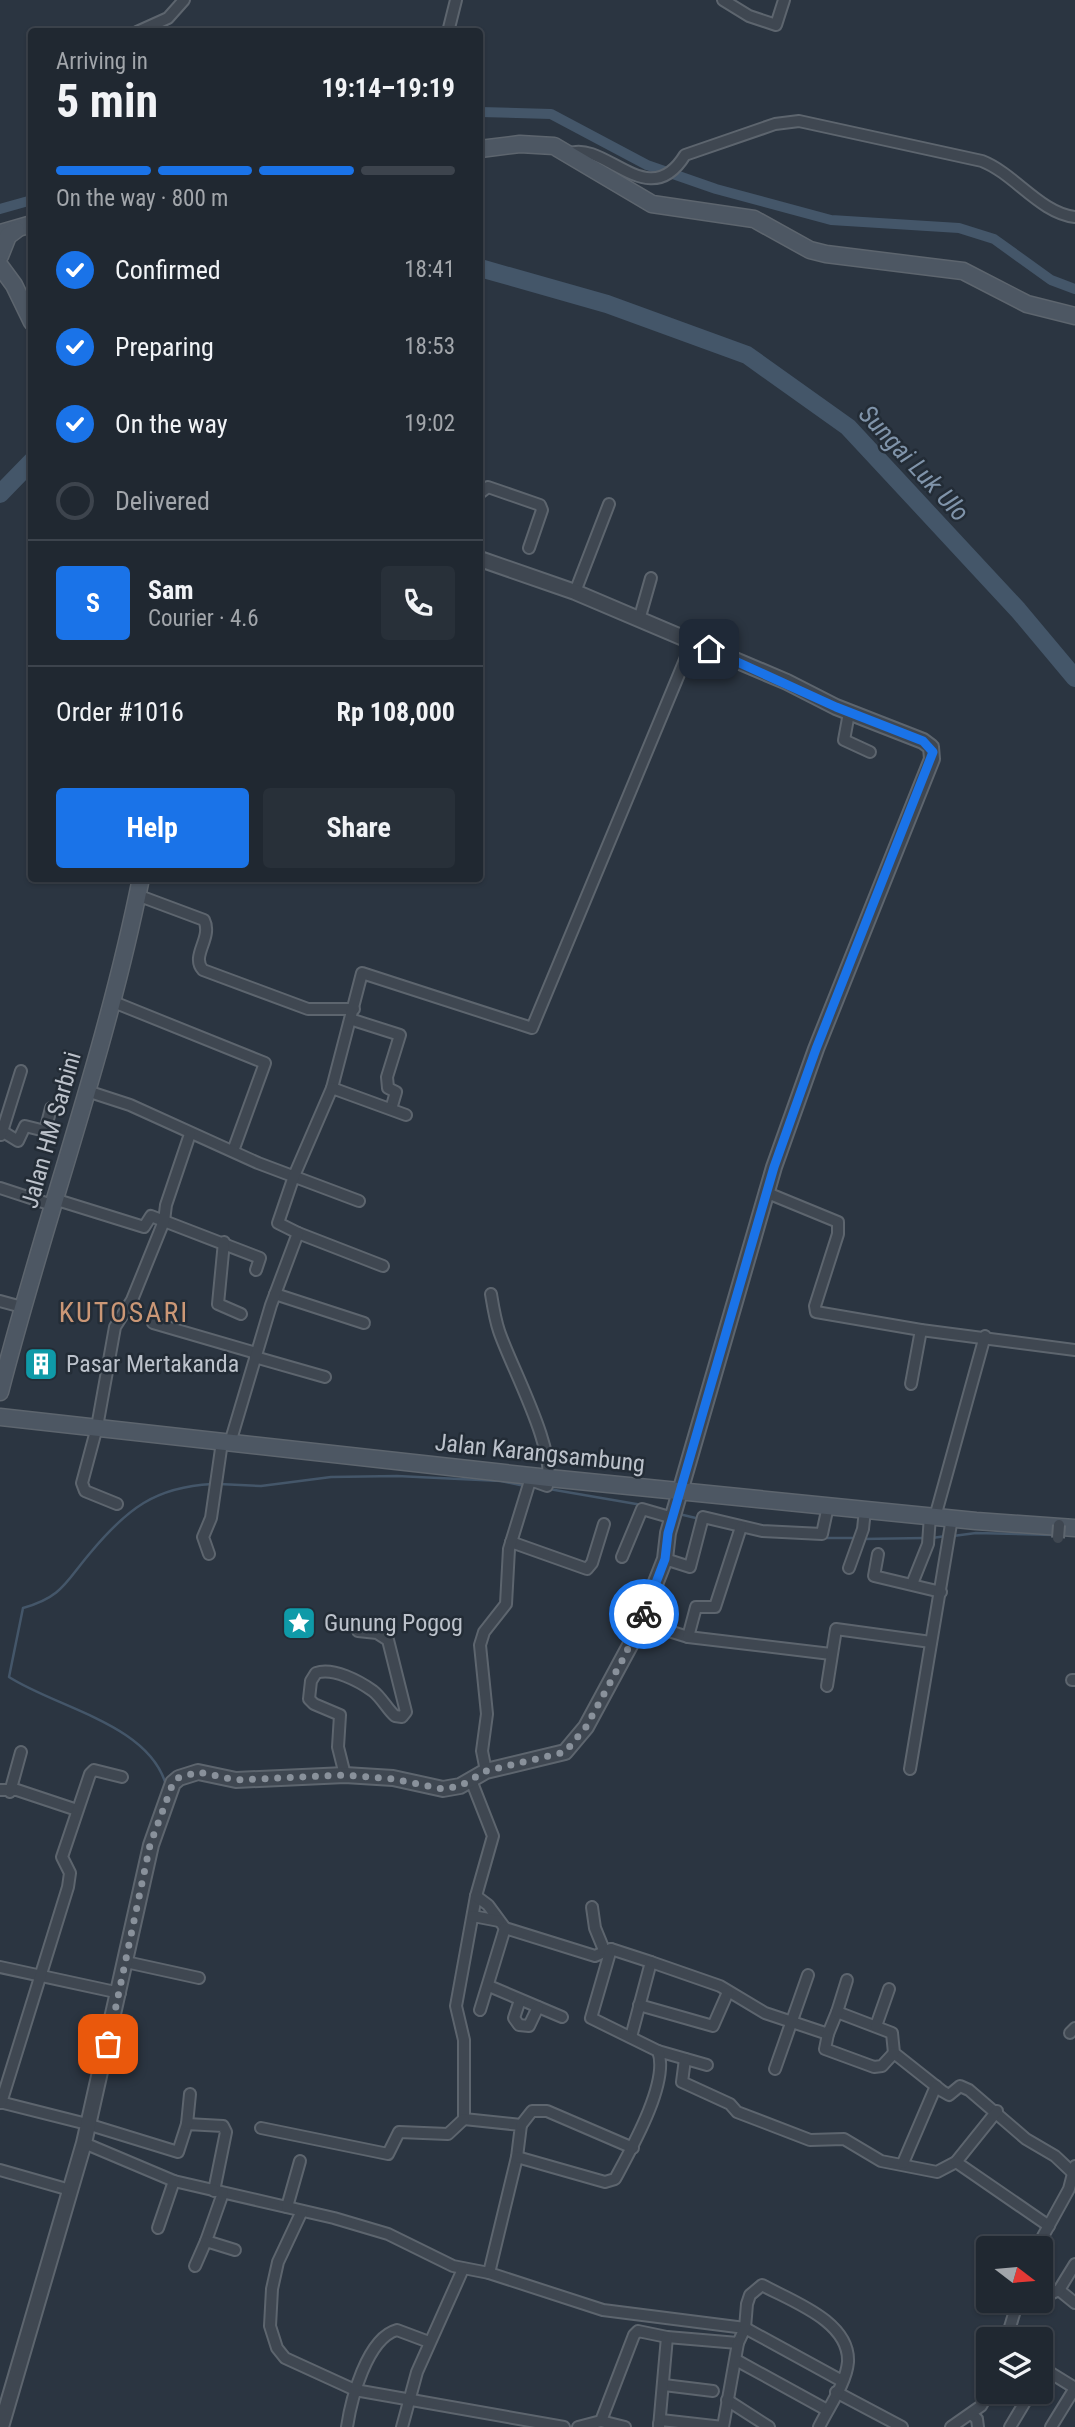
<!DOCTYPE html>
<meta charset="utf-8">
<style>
:root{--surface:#202831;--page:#283039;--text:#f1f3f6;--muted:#a2a6ab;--line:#3d444d;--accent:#1a73e8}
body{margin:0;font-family:"Roboto Condensed",sans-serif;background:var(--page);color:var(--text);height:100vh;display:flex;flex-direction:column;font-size:26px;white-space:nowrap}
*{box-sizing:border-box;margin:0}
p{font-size:23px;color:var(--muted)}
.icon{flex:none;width:38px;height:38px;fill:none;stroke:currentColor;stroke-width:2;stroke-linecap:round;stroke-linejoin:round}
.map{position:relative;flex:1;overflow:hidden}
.details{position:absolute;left:28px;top:28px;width:455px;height:854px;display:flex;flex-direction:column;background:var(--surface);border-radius:7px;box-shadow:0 2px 5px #0004,0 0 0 2px var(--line)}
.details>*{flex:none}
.needle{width:46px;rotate:106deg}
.tools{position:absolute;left:976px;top:2236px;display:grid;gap:14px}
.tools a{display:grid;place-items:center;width:77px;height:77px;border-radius:7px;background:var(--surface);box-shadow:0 2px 5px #0004,0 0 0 2px var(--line);font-size:35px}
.pin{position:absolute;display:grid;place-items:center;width:60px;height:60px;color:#fff;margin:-30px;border-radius:14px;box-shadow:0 4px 10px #0006}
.courier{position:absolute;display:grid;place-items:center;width:70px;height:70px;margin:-35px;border:5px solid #1a73e8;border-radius:50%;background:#fff;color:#222;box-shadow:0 2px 9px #0007}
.head em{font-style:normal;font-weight:700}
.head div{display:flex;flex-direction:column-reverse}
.head{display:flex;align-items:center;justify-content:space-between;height:119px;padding:0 28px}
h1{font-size:46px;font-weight:700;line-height:52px}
.bar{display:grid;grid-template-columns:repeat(4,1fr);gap:10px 7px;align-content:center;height:84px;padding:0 28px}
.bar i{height:9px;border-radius:5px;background:var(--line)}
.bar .on{background:var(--accent)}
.bar p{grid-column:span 4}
.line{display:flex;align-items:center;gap:18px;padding:0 28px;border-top:2px solid var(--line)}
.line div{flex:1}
.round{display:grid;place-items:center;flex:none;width:74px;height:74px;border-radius:7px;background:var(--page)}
ol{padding:0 28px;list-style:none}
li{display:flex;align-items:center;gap:21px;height:77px}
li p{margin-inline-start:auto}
li .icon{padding:7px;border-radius:50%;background:var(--accent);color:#fff;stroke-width:4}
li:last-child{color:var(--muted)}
li i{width:38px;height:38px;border:4px solid var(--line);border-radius:50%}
.button{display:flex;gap:14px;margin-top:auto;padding:14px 28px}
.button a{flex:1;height:80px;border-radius:7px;background:var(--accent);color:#fff;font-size:28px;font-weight:700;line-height:80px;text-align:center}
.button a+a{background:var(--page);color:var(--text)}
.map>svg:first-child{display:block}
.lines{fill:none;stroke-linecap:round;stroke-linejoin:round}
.stream{stroke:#445669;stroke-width:2.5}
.canal{stroke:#445669;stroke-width:10}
.river{stroke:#445669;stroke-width:18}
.minor-casing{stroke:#5d656e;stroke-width:14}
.tertiary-casing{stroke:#5d656e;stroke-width:18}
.secondary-casing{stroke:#5d656e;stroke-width:19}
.minor{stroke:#3f4751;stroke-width:10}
.tertiary{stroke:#3f4751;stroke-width:14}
.secondary{stroke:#4d5763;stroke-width:16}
.minor-bridge-casing{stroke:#5d656e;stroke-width:14;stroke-linecap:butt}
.minor-bridge{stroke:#3f4751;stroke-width:10}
.done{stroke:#89919b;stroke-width:7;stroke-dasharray:0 12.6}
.route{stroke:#1a73e8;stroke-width:9}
.labels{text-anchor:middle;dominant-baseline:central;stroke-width:5;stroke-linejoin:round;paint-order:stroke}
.street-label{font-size:24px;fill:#bcc2cb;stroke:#232c36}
.poi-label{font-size:24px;fill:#bcc2cb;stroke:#232c36;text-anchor:start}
.water-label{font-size:26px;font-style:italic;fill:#8094aa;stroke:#232c36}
.quarter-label{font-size:28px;letter-spacing:2px;fill:#cb9776;stroke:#232c36}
</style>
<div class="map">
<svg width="1075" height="2427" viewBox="0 0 1075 2427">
<rect width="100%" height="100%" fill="#2b3541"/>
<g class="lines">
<g class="stream">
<path d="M219,1484L261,1486L331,1477L397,1476L501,1481L525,1486"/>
<path d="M549,1489L642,1505"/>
<path d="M679,1514L700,1519"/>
<path d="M953,1536L976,1533L1054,1535"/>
<path d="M824,1538H855"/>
<path d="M932,1538L946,1536"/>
<path d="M862,1539L925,1538"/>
<path d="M166,1785C149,1724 57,1708 9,1677L23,1608C63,1597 66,1581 91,1552C127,1509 155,1487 212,1484"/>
<path d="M5,2388L46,2250"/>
</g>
<g class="canal">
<path d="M480,112L551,114L647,165L716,189L831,220L959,228L994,239L1051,280L1075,289"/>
<path d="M0,209L32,200"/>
</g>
<g class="river">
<path d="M480,268L607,304L747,355L848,427L1018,610L1075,678"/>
<path d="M0,494L32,461"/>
</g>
<g class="minor-casing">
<g id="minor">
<path d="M723,0L749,16L776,25L784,0"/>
<path d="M137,32L168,18L184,0"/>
<path d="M448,32L456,0"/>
<path d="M570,153C606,141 649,214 685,155L775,124L799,121L982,161C1015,174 1040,213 1075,217"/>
<path d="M480,493L488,487L540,505L542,510L529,548"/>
<path d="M575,592L609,504"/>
<path d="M639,620L651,578"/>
<path d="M849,713L844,740L870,752"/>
<path d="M137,895L204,920C213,938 190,956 203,970L308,1009H354"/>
<path d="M111,1001L265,1063L233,1151"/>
<path d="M353,1020L400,1035L387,1077L388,1088L396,1092L391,1109"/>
<path d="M332,1088L362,973L532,1028L692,643"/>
<path d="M87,1091L130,1105L258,1163L359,1201"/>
<path d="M0,1130L18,1141L25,1126L45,1131L51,1108"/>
<path d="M1,1135L21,1071"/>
<path d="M0,1188L52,1205"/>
<path d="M765,1192L838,1222V1234L815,1306L816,1312L921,1330L1075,1350"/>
<path d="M54,1199L144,1227L151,1216L260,1258L256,1270"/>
<path d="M298,1233L383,1266"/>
<path d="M224,1242L218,1304L241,1314"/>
<path d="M275,1294L364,1323"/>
<path d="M0,1301L22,1307"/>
<path d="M153,1323L256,1353"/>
<path d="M255,1357L325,1377"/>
<path d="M911,1384L921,1330"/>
<path d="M230,1443L271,1305L298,1233L278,1223L294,1176L332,1088L406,1115"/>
<path d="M117,1504L85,1491L82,1483L97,1427L115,1327L132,1300L164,1221L166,1205L190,1134"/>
<path d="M935,1517L985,1336"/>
<path d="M511,1542L587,1569L592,1563L604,1524"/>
<path d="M209,1554L203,1537L211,1518L222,1442"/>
<path d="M878,1554L874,1576L941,1592"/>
<path d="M622,1557L642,1509L673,1518"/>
<path d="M665,1559L690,1567L703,1517L762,1531L822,1534L828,1506"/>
<path d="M849,1568L863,1529L865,1510"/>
<path d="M912,1584L928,1544L930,1516"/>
<path d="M640,1622L688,1637L831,1654"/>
<path d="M688,1637L696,1607H715L741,1527"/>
<path d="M1072,1680H1075"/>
<path d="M827,1686L836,1629L931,1642"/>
<path d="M910,1769L952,1518"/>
<path d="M486,1771L482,1751L487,1714L480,1645L484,1632L506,1604L509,1549L529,1484L533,1481L547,1486C558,1452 511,1367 499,1331C495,1319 493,1306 491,1294"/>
<path d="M345,1775L338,1747L340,1715L314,1704L309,1699L311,1681L316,1673C333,1667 359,1681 373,1691C382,1698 387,1709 395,1716L402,1717L406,1712L388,1640L377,1633L358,1631"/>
<path d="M471,1780L493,1836L476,1896L456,2006L464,2040V2119L521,2125L517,2157L489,2273"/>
<path d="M0,1790H17L77,1810"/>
<path d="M10,1792L21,1752"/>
<path d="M476,1896L488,1905L505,1928L595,1956L611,1949L651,1962L631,2037"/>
<path d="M592,1907L595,1928L604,1950"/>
<path d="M473,1916L499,1921"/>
<path d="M126,1962L199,1978"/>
<path d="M651,1962L720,1986L765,2013L828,2034L837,2012L892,2033L894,2053L942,2091L949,2095L960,2086L969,2090L1026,2139L1055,2156L1073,2173"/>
<path d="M0,1967L120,1993"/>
<path d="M489,1986L562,2017"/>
<path d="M520,2000L514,2018L519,2025L529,2026L538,2007"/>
<path d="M639,2005L713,2026L728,1992"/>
<path d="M480,2010L505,1928"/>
<path d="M837,2012L847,1980"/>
<path d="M876,2026L889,1989"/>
<path d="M1070,2033L1075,2028"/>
<path d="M828,2034L825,2049L874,2067L882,2066L894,2053"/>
<path d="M658,2051L707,2065"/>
<path d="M685,2059L682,2082L730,2104L737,2112L810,2140L844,2139L881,2161L937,2172L956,2162L997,2111"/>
<path d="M775,2069L808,1975"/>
<path d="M0,2102L87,2124L178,2152L187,2124L223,2126L226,2132L214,2191"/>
<path d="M1,2103L68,1887L70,1873L62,1857L90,1774L94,1770L122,1777"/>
<path d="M187,2124L190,2094"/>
<path d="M521,2125L532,2111H547L633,2148"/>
<path d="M261,2128L388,2154L399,2132L448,2134L464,2119"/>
<path d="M84,2143L174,2181L334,2218L388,2234L453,2266L489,2273L603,2310L745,2328L842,2381"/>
<path d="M517,2157L605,2182L615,2179C630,2151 670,2082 658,2051L591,2018L611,1949"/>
<path d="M956,2162L1049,2226"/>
<path d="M903,2163L936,2086"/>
<path d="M0,2170L70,2190"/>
<path d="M223,2193L206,2241L235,2250"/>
<path d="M287,2207L300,2161"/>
<path d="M302,2211L278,2262L272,2289L270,2326L277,2348L285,2358L355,2390L564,2427"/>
<path d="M158,2228L174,2181"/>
<path d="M1036,2249L1069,2189L1075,2166"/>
<path d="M195,2266L206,2241"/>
<path d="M1059,2290L1075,2303"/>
<path d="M1041,2298L1059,2290L1075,2264"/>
<path d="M1006,2340L1018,2301"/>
<path d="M736,2360L827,2410"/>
<path d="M1041,2367L1075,2388"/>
<path d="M664,2385L713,2391"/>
<path d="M836,2392L902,2427"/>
<path d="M727,2400L769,2427"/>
<path d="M971,2414L977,2419L978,2427"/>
<path d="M601,2421L625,2427"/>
<path d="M659,2424L661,2420L723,2427"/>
<path d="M347,2427C351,2400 367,2338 397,2330L429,2342"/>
<path d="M402,2427L417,2372L463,2269"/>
<path d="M578,2427L601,2421L634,2335L638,2331L667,2337L738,2343"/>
<path d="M659,2427L667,2337"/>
<path d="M723,2427L738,2343L745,2328L747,2304L750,2295L762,2285C791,2301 850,2321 848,2362C846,2384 828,2408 819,2427"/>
<path d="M951,2427L981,2406L989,2392"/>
<path d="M1010,2427L1031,2392"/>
<path d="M1051,2427L1075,2388"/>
</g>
</g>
<g class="tertiary-casing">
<path id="tertiary" d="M1,2427L84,2143L151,1845L173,1783L179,1778L198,1772L236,1780L345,1775L393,1778L443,1789L460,1786L486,1771L565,1752L586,1727L634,1638L665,1559L668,1533L774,1167L816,1049L932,759L931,747L923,741L836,707L787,682L575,592L480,559"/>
</g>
<g class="secondary-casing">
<g id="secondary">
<path d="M480,149L520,144L554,146L652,204L754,219L810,250L826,254L963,271L1027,304L1075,316"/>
<path d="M0,233L32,224"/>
<path d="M0,256L8,236L16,230"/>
<path d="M0,266L14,285L32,322"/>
<path d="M0,1392C44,1220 106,1053 141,878"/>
<path d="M0,1417L549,1478L976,1521L1075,1528"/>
</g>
</g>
<use href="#minor" class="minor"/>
<use href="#tertiary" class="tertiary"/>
<use href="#secondary" class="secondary"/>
<g class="minor-bridge-casing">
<path id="minor-bridge" d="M1058,1538L1059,1525"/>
</g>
<use href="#minor-bridge" class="minor-bridge"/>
</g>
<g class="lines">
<path class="done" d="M108,2044L150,1845L173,1783L178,1778L198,1772L236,1780L345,1775L393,1779L443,1789L460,1786L486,1771L565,1752L586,1727L624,1657L644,1614"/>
<path class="route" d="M644,1614L665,1559L668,1533L774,1167L816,1049L933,752L923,741L836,707L709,649"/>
</g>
<defs>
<g id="building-square" transform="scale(1.75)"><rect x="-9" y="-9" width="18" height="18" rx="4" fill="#0f9aa8" stroke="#232c36"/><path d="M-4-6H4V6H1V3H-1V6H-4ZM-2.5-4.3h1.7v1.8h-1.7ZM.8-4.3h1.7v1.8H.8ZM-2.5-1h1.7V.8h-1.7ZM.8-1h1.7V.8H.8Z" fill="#fff"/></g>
<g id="sight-square" transform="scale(1.75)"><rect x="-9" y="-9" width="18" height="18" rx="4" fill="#0f9aa8" stroke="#232c36"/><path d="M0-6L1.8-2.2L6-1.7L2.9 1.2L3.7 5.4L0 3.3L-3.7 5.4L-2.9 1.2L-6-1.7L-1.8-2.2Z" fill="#fff"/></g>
</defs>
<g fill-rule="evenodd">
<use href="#building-square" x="41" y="1364"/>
<use href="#sight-square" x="299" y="1623"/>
</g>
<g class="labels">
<g class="street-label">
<text transform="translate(51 1130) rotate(-74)">Jalan HM Sarbini</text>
<text transform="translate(540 1453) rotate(6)">Jalan Karangsambung</text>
</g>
<g class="poi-label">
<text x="66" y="1364">Pasar Mertakanda</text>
<text x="324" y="1623">Gunung Pogog</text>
</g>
<g class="water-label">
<text transform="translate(914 463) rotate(47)">Sungai Luk Ulo</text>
</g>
<g class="quarter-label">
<text x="124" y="1312">KUTOSARI</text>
</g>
</g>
</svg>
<div class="tools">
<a><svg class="needle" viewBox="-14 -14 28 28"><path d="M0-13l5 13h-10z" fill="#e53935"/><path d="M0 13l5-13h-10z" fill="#a2a6ab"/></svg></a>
<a><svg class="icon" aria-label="layers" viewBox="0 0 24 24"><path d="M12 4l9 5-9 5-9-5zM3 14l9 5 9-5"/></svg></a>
</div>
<div class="pin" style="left:108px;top:2044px;background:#ea580c"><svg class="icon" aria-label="bag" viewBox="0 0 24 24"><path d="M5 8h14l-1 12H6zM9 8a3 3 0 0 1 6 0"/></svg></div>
<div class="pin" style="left:709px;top:649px;background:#1f2937"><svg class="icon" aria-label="home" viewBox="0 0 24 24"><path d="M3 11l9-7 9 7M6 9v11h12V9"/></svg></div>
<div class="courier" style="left:644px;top:1614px"><svg class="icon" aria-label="bike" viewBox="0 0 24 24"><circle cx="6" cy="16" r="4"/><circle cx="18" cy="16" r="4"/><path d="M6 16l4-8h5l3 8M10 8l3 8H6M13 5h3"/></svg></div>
<section class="details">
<div class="head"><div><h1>5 min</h1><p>Arriving in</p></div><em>19:14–19:19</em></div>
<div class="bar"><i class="on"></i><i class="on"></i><i class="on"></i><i></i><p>On the way · 800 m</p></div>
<ol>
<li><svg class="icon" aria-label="check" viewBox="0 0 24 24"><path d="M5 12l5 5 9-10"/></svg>Confirmed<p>18:41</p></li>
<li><svg class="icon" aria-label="check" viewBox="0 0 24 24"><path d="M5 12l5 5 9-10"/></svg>Preparing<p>18:53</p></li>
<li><svg class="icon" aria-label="check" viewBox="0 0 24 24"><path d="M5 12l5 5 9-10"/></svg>On the way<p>19:02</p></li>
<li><i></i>Delivered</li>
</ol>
<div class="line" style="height:126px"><b class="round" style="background:var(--accent);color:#fff">S</b><div><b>Sam</b><p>Courier · 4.6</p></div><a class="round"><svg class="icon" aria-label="phone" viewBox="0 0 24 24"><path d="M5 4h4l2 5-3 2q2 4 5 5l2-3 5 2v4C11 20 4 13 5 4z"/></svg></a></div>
<div class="line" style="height:91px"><div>Order #1016</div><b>Rp 108,000</b></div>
<div class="button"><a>Help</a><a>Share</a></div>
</section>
</div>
